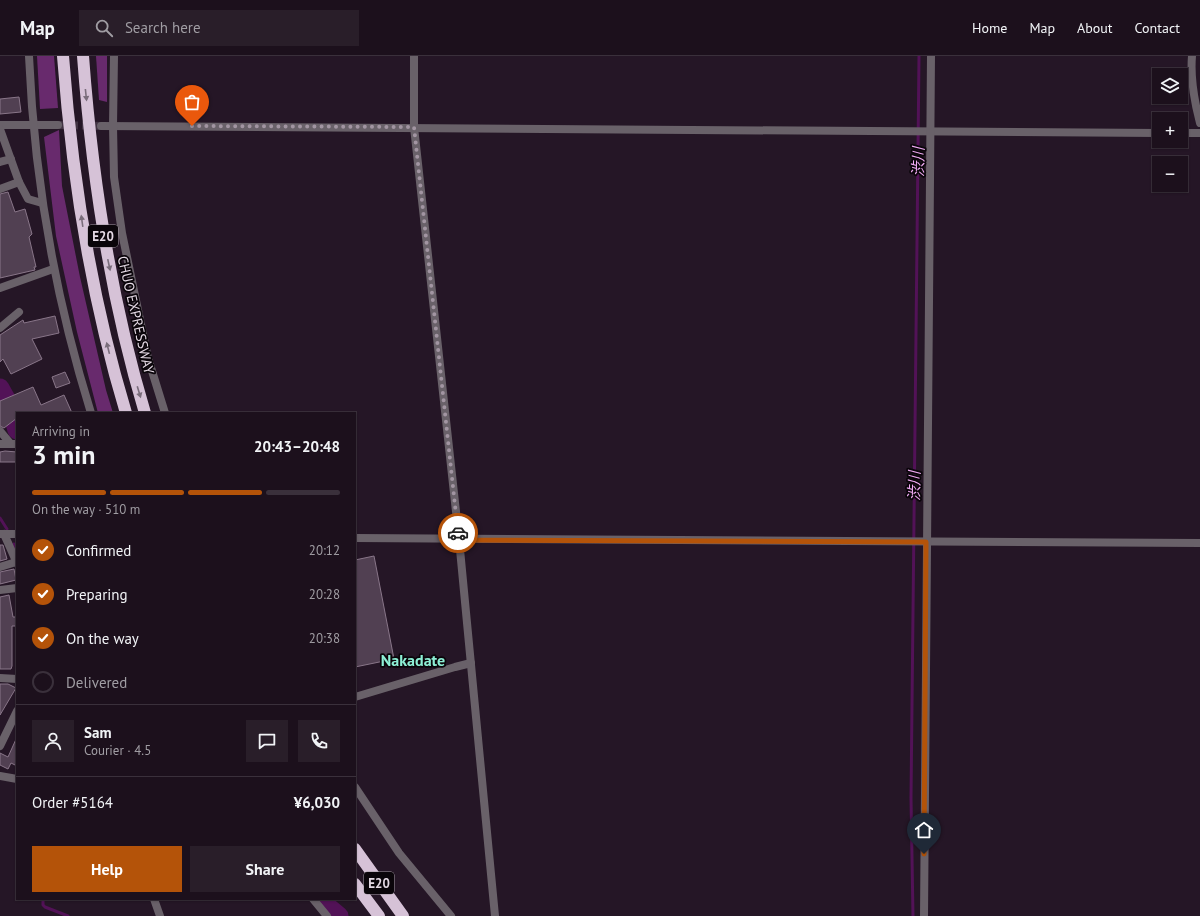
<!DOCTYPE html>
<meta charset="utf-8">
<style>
:root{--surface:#1c101c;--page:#291e29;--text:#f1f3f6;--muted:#a09da3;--line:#3a303b;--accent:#b45309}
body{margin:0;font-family:"PT Sans","Noto Sans JP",sans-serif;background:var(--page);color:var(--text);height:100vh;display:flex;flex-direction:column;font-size:15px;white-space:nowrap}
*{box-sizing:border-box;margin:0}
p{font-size:13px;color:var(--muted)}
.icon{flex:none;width:22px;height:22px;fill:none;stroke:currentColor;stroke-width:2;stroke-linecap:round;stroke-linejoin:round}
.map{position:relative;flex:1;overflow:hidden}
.drawer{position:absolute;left:16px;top:356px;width:340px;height:488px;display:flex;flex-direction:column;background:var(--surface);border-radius:0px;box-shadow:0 1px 3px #0004,0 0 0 1px var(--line)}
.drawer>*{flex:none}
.buttons{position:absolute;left:1152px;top:12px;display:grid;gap:8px}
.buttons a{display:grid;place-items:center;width:36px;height:36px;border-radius:0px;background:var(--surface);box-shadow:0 1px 3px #0004,0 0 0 1px var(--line);font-size:20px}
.pin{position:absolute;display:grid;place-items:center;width:34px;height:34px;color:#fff;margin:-41px -17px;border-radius:50% 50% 50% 0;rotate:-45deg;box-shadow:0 0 4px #0007}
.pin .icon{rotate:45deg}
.courier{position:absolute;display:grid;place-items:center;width:40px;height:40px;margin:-20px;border:3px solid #b45309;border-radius:50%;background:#fff;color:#222;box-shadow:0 1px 5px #0007}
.summary em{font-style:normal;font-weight:700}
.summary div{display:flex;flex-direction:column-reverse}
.summary{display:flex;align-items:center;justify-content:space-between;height:68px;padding:0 16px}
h1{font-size:26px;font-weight:700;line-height:30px}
.bar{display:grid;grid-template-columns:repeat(4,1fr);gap:6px 4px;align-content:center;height:48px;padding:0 16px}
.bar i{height:5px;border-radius:3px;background:var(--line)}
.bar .active{background:var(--accent)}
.bar p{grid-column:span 4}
.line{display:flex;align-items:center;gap:10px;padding:0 16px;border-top:1px solid var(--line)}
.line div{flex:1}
.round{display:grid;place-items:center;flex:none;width:42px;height:42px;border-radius:0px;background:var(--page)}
ol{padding:0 16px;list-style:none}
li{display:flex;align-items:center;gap:12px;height:44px}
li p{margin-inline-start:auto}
li .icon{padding:4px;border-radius:50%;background:var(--accent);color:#fff;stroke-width:4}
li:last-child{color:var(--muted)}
li i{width:22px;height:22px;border:2px solid var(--line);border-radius:50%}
.action{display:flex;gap:8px;margin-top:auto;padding:8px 16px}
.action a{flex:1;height:46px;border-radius:0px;background:var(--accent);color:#fff;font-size:16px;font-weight:700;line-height:46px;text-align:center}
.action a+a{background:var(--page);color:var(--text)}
header{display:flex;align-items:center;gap:24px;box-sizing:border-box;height:56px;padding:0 20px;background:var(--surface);border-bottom:1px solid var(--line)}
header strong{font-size:19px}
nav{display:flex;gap:22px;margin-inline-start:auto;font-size:14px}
.search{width:280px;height:36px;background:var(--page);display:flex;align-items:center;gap:10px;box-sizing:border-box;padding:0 14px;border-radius:0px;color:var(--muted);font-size:15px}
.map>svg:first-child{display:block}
.forest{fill:#682a6d}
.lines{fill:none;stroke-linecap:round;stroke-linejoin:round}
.stream{stroke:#521257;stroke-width:3}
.river{stroke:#521257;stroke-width:19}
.building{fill:#514052;stroke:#897689}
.minor-tunnel{stroke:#423343;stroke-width:8;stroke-dasharray:8 4;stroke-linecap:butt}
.minor{stroke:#696169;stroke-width:8}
.tertiary{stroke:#696169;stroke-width:8}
.motorway{stroke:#d6c2d7;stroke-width:12}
.oneway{fill:#7a6d7b}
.done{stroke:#a295a2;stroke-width:4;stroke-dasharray:0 7.2}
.route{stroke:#b45309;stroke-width:5}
.labels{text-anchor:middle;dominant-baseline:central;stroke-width:3.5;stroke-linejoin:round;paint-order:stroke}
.shield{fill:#0a050a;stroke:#a39aa3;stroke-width:1}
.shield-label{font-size:13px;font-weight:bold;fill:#e5dae5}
.street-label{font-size:14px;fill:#e5dae5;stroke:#0a050a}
.water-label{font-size:15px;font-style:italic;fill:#f2acf6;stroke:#0a050a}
.quarter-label{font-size:16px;font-weight:bold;fill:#8defd5;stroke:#0a050a}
</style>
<header>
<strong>Map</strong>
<div class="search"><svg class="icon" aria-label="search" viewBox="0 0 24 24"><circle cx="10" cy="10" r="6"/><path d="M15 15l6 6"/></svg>Search here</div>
<nav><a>Home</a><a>Map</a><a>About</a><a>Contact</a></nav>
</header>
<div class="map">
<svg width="1200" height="860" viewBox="0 0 1200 860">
<rect width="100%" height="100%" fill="#251626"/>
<g class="forest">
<path d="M37,0H54L58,52L40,53Z"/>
<path d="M96,0H107V46L99,44Z"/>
<path d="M59,74L62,130L80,221L106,334L113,357H98L77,276L56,180L44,81Z"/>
</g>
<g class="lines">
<g class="stream">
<path d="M0,462L7,473"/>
<path d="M14,488L17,495"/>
<path d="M43,843V849L45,851L68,860"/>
<path d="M913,860L911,742L919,0"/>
</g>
<g class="river">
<path d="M0,332L10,350L17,374"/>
<path d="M322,843L327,850L339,860"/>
</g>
</g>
<g class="building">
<path d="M19,41L21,56L0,58V43Z"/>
<path d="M8,136L15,156L25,153L32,178L29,181L36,211H34L35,214L0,222V138Z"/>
<path d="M55,260L59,277L32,283L42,303L11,318L3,303L0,306V279L23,264L24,267Z"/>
<path d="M65,316L70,327L56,332L52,321Z"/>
<path d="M33,331L41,349L64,339L72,357H17V362L4,372L0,370V345Z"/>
<path d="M5,395L17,396V406H0V396Z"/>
<path d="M0,489H3L7,503L0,505Z"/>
<path d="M374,500L394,603L355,611V504Z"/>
<path d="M14,513L16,524L0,528V516Z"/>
<path d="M9,539L13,561H16V570H12V610L11,613H0V541Z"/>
<path d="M0,628H8L16,632L0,659Z"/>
<path d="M17,681V710L11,707L8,713L0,709V697L8,701Z"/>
</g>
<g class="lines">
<path class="minor-tunnel" d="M58,69L101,70"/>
<g class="minor">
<path d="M0,69H58"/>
<path d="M101,70L1159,77"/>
<path d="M0,73L19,126L28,143L42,147"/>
<path d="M1181,77H1200"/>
<path d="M0,106L11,103"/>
<path d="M0,133L19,126"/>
<path d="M0,232L53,213"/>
<path d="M0,272L19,256"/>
<path d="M0,375L10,387"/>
<path d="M0,388H17"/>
<path d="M4,478L17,507"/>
<path d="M355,482L1200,487"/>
<path d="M0,511L16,506"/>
<path d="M0,534L17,532"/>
<path d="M0,622L17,623"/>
<path d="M355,641L455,611L471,607"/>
<path d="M0,690L17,655"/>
<path d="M0,720L17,723"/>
<path d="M355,731L399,797L451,860"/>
<path d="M154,843L160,860"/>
<path d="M313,843L327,860"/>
</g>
<g class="tertiary">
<path d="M29,0C34,121 55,241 91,357"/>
<path d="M114,0L113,70L114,121L122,177L148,302L165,357"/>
<path d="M414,0V71L459,483L495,860"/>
<path d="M1192,0C1190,23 1194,44 1200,67"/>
<path d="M0,478H17"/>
<path d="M924,860L931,0"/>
</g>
<g class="motorway">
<path d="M63,0C72,121 91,241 126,357"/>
<path d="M83,0C92,121 110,241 145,357"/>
<path d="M355,793L403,860"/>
<path d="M355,828L379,860"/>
</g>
</g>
<defs><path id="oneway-solid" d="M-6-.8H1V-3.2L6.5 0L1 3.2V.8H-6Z"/></defs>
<g class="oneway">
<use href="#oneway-solid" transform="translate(86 39) rotate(84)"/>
<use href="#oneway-solid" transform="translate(82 165) rotate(-98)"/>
<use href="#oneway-solid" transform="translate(109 209) rotate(78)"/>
<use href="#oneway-solid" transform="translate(108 292) rotate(-104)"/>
<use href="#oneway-solid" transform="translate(139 336) rotate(73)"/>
</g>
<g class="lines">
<path class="done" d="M192,70L414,71L458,477"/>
<path class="route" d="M458,477L459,484L926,486L924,798"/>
</g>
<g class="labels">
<g class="shield">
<rect x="88" y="169" width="30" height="22" rx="3"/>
<rect x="364" y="816" width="30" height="22" rx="3"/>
</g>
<g class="shield-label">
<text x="103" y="180">E20</text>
<text x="379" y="827">E20</text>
</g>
<g class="street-label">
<text transform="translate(136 259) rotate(77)">CHUO EXPRESSWAY</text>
</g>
<g class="water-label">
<text transform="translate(918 106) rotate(-89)">渋川</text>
<text transform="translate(914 430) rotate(-89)">渋川</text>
</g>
<g class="quarter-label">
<text x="413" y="604">Nakadate</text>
</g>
</g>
</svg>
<div class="buttons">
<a><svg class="icon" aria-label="layers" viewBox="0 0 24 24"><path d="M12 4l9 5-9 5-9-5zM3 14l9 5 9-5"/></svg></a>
<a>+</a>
<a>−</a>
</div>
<div class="pin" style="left:192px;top:70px;background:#ea580c"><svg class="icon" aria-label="bag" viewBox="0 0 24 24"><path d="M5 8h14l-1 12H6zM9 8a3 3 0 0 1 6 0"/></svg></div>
<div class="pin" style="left:924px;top:798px;background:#1f2937"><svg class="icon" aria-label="home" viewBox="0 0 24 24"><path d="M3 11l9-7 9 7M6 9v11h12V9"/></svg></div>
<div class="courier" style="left:458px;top:477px"><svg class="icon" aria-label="car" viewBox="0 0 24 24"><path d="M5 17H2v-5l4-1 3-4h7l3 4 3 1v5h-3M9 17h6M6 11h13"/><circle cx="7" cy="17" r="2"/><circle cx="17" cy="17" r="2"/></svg></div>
<section class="drawer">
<div class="summary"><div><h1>3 min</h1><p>Arriving in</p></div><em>20:43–20:48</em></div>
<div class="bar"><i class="active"></i><i class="active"></i><i class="active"></i><i></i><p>On the way · 510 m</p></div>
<ol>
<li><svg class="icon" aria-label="check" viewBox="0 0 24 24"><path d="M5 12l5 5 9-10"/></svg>Confirmed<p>20:12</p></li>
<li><svg class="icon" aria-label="check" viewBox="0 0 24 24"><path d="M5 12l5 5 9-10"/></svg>Preparing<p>20:28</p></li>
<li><svg class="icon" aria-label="check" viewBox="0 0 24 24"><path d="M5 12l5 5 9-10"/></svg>On the way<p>20:38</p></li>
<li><i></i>Delivered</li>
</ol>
<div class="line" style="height:72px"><a class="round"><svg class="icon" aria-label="person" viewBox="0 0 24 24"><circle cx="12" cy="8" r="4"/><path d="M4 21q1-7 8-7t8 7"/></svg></a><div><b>Sam</b><p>Courier · 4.5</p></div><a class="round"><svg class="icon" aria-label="chat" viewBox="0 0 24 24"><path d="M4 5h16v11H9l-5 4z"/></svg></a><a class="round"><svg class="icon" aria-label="phone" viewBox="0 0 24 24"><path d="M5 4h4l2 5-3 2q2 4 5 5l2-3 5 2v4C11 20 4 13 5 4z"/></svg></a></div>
<div class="line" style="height:52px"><div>Order #5164</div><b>¥6,030</b></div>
<div class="action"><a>Help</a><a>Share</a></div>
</section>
</div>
